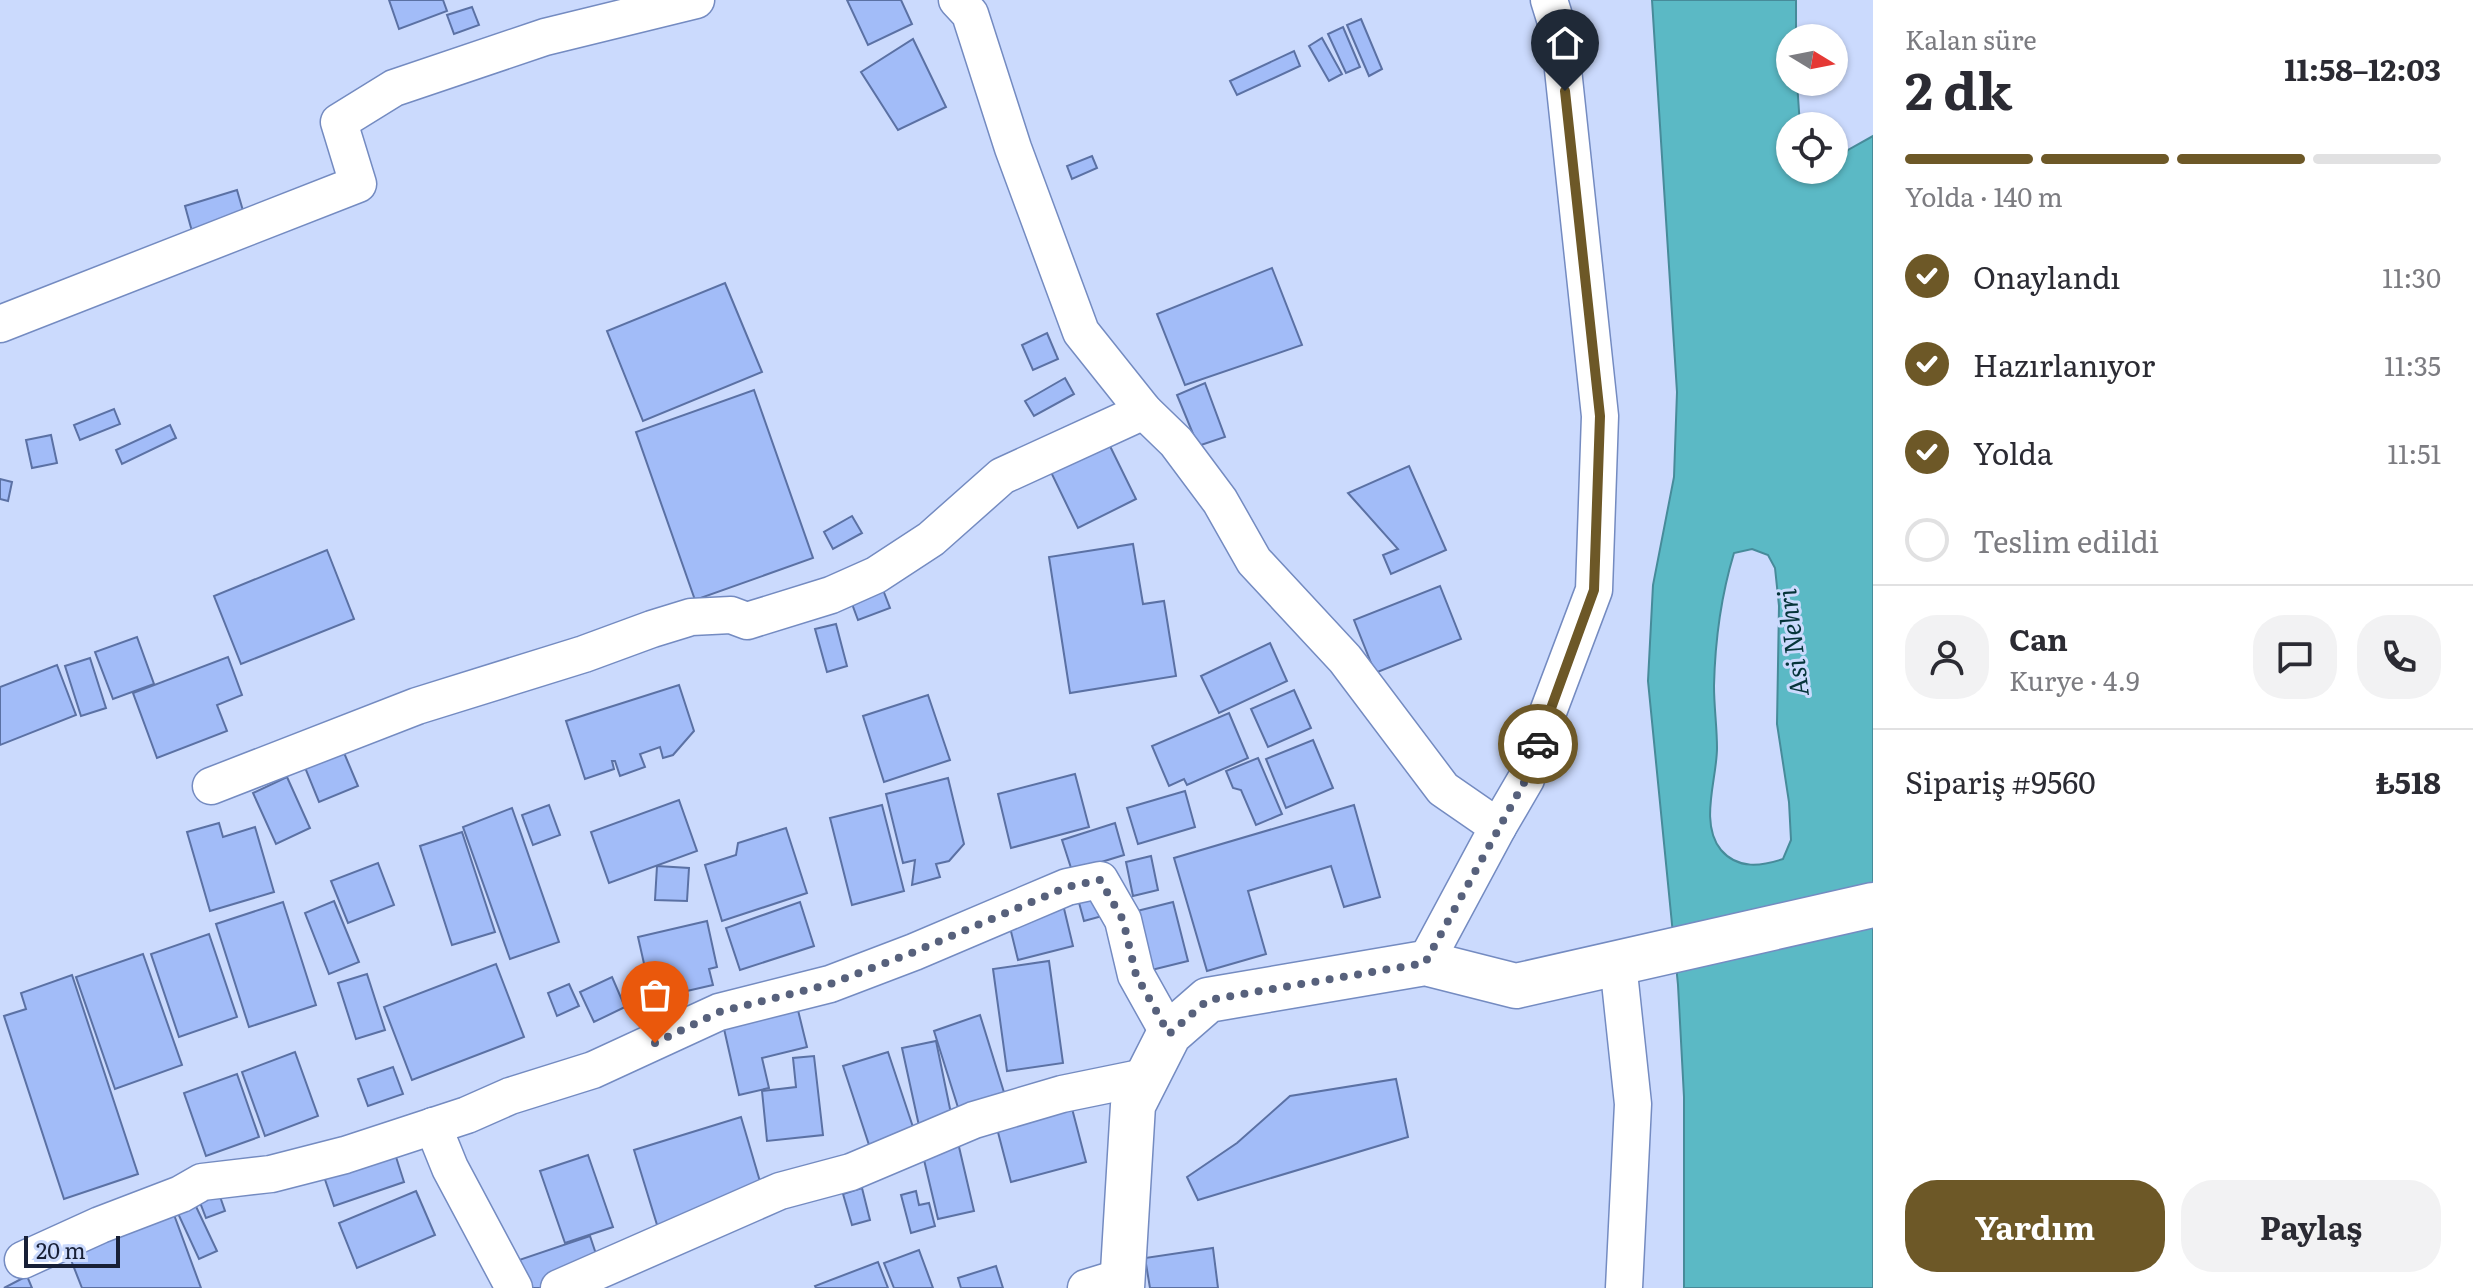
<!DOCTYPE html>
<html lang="tr">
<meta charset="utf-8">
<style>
:root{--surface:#fff;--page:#f2f2f3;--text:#2b2b33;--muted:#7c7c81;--line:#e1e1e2;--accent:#6d5827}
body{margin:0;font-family:Literata,serif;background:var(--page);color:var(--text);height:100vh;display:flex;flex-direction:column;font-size:30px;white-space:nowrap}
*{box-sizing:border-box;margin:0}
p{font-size:26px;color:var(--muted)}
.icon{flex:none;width:44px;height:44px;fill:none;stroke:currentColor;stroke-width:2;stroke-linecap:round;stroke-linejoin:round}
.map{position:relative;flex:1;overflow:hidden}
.side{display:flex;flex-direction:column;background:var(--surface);width:600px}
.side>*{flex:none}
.needle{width:52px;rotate:100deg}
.controls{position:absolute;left:1776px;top:24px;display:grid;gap:16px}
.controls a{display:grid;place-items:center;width:72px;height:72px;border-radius:50%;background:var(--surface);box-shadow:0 2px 6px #0004;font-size:40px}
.scale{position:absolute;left:24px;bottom:20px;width:96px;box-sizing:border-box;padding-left:8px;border:4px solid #182036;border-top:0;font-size:22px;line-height:28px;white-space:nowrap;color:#182036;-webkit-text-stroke:6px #cbdafd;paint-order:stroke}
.pin{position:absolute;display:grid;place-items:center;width:68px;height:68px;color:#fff;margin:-82px -34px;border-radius:50% 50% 50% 0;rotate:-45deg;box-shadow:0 0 8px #0007}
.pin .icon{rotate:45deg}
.courier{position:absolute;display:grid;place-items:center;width:80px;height:80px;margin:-40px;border:6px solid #6d5827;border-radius:50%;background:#fff;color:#222;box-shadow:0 2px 10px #0007}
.headline em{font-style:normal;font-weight:700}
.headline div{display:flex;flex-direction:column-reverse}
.headline{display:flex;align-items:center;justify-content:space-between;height:136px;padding:0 32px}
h1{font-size:52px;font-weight:700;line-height:60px}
.bar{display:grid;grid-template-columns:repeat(4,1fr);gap:12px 8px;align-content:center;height:96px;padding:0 32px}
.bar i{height:10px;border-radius:6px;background:var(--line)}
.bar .active{background:var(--accent)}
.bar p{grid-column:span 4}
.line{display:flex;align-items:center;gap:20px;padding:0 32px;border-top:2px solid var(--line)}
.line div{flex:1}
.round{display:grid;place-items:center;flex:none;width:84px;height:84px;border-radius:32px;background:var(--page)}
ol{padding:0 32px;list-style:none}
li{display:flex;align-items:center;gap:24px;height:88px}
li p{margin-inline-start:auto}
li .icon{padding:8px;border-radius:50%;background:var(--accent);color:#fff;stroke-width:4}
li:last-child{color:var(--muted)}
li i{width:44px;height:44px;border:4px solid var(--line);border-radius:50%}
.button{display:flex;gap:16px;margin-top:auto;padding:16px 32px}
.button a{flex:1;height:92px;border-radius:32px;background:var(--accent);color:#fff;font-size:32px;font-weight:700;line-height:92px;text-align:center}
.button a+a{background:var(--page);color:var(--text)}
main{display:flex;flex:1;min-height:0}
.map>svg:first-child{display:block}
.water{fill:#5bb9c5;stroke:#478b9a;stroke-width:2;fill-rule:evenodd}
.building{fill:#a2bcf8;stroke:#5b71a4;stroke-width:2}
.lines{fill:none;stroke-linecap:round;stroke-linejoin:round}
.minor-casing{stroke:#748bc1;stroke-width:39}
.major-casing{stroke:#748bc1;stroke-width:47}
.minor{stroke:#fff;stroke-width:36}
.major{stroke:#fff;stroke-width:44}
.done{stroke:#57617c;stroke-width:8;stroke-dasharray:0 14.4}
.route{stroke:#6d5827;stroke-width:10}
.labels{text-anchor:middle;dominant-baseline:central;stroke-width:6;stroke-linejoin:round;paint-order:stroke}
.water-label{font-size:26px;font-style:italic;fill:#053439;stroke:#cbdafd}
</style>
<main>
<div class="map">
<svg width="1873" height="1288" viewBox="0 0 1873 1288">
<rect width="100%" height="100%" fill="#cbdafd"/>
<path class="water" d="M1652,0H1796V38H1790V82H1797L1800,126H1790V170H1834L1848,150L1873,136V1288H1684V1097L1678,985L1648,681L1653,585L1674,477L1677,392ZM1752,549L1768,555L1775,568L1779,606L1777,724L1789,802L1791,840L1783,859C1762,866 1738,870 1721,850C1699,823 1717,779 1717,748C1717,727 1714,707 1714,686C1715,642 1721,596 1734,553Z"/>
<g class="building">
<path d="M389,0H443L447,11L399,29Z"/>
<path d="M847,0H901L912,24L868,45Z"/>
<path d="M472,7L479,25L454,34L447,15Z"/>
<path d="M1361,19L1382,69L1369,76L1347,25Z"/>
<path d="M1343,27L1360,67L1346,73L1328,34Z"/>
<path d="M1322,38L1342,74L1329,81L1309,46Z"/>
<path d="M913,39L946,107L898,130L861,72Z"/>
<path d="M1294,51L1300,66L1237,95L1230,81Z"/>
<path d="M1092,156L1097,168L1072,179L1067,166Z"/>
<path d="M237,190L246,221L193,235L185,206Z"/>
<path d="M1272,268L1302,345L1185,385L1157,314Z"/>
<path d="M725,283L762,372L643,421L607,331Z"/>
<path d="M1047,333L1058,359L1033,370L1022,345Z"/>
<path d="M1065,378L1074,394L1034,416L1025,401Z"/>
<path d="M1205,383L1225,437L1198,446L1177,395Z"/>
<path d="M754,390L813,558L695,600L636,432Z"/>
<path d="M114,409L120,424L80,440L74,425Z"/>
<path d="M170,425L176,438L122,464L116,450Z"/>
<path d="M51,435L57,463L32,468L26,440Z"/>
<path d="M1106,438L1136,499L1078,528L1048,466Z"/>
<path d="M1409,466L1446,550L1391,574L1383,555L1398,549L1348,493Z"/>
<path d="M0,479L12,482L8,501L0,499Z"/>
<path d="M852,516L862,533L833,549L824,532Z"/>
<path d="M1133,544L1143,604L1164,601L1176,676L1070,693L1049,557Z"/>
<path d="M327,550L354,619L241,664L214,596Z"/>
<path d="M880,582L890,608L858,620L848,593Z"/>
<path d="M1440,586L1461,639L1375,673L1354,620Z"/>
<path d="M836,624L847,666L827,672L815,629Z"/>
<path d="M137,637L154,684L113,699L95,652Z"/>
<path d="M1270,643L1287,681L1219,713L1201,676Z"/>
<path d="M228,657L242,695L217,705L227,731L157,758L133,693Z"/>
<path d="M90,658L106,708L81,716L65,666Z"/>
<path d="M57,665L76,715L0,745V687Z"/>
<path d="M679,685L694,731L673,755L663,758L660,747L640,754L645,767L620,776L615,761H612L614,769L585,779L566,721Z"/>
<path d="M1294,690L1311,728L1268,747L1251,709Z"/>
<path d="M928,695L950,760L884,782L863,716Z"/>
<path d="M1229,713L1248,758L1187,785L1184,779L1169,786L1152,746Z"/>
<path d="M331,722L358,786L319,802L293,738Z"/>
<path d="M1313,740L1333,788L1286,808L1266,759Z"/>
<path d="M1258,758L1282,814L1256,825L1241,790L1233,788L1226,771Z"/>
<path d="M1075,774L1089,827L1011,848L998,794Z"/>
<path d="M287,777L310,828L276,844L253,793Z"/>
<path d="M948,778L964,844L949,861L936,864L940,877L912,885L915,860L903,863L886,794Z"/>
<path d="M1185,791L1195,827L1138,844L1127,808Z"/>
<path d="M679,800L697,851L609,883L591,832Z"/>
<path d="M549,805L560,835L533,845L522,815Z"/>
<path d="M882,805L904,891L852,905L830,818Z"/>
<path d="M1354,805L1380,897L1344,907L1331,866L1248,891L1266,954L1207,971L1174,858Z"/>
<path d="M512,808L559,942L510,959L463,827Z"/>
<path d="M219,823L223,837L255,827L274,892L210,911L187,832Z"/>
<path d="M1115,823L1124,855L1072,871L1062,840Z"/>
<path d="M786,828L807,893L722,921L705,865L736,855L738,843Z"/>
<path d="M462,832L495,932L452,945L420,846Z"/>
<path d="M1151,856L1158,890L1133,896L1126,862Z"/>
<path d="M378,863L394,905L348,923L331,881Z"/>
<path d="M657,866L689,868L687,901L655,900Z"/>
<path d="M1072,877L1106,915L1084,921Z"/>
<path d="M1061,896L1073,946L1018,960L1006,911Z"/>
<path d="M334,901L359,962L329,974L305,913Z"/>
<path d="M283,902L316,1005L249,1027L216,924Z"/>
<path d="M800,902L814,946L740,970L726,928Z"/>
<path d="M1173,902L1188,961L1119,978L1105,919Z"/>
<path d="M707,921L717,967L709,969L713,985L652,999L638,937Z"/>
<path d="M209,934L237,1017L179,1037L151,954Z"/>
<path d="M143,954L182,1065L115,1089L76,977Z"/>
<path d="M1049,961L1063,1063L1007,1071L993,969Z"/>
<path d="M496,964L524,1037L412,1080L384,1007Z"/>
<path d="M367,974L385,1030L356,1039L338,983Z"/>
<path d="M72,975L138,1174L64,1199L4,1016L26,1009L21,993Z"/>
<path d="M612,977L625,1007L594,1022L580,992Z"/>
<path d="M569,984L579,1006L557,1016L548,993Z"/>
<path d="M796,1002L807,1047L762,1058L769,1088L739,1095L722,1020Z"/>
<path d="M980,1015L1007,1102L961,1117L934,1031Z"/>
<path d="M936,1041L954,1128L921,1135L902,1048Z"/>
<path d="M295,1052L318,1116L265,1136L242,1072Z"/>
<path d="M888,1052L916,1136L871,1151L843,1066Z"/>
<path d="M814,1056L823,1135L767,1141L762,1091L796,1087L793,1058Z"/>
<path d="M393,1067L403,1094L368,1106L358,1079Z"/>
<path d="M237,1074L259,1137L206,1156L184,1093Z"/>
<path d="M1396,1079L1408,1137L1198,1200L1187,1177L1237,1143L1290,1096Z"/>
<path d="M1069,1097L1086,1162L1011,1182L994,1117Z"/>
<path d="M741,1117L764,1195L658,1228L634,1150Z"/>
<path d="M956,1134L974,1211L938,1219L920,1143Z"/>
<path d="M389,1135L404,1182L334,1206L318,1159Z"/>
<path d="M588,1155L613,1227L565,1243L540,1171Z"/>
<path d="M216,1185L225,1211L206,1218L196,1192Z"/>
<path d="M862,1188L870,1220L852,1225L843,1194Z"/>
<path d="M416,1191L435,1235L357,1268L339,1223Z"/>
<path d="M916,1191L919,1205L929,1203L935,1226L911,1233L901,1195Z"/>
<path d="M192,1198L217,1251L199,1259L175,1207Z"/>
<path d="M173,1212L201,1288H82L71,1260L82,1247Z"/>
<path d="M590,1236L598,1260L543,1288H529L519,1260Z"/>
<path d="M1213,1248L1218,1288H1150L1145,1258Z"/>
<path d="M919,1250L933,1288H894L884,1263Z"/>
<path d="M878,1262L888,1288H816L815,1286Z"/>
<path d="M996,1266L1003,1288H961L958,1278Z"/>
<path d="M27,1276L32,1288H4Z"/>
</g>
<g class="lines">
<g class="minor-casing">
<g id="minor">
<path d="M957,0L970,14L1013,148L1081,332L1144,411L1176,442L1220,501L1254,561L1345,659L1443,789L1498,827L1425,963"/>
<path d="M0,324L358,184L339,122L394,88L545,37L696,0"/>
<path d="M211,786L417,706L584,654L652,629L691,617L731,615L747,621L831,595L876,575L931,539L1002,476L1144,411"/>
<path d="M1498,827L1526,779L1548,712L1594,590L1600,416L1559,32L1549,0"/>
<path d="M1618,963L1633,1104L1624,1288"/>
<path d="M433,1126L450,1168L514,1288"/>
<path d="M23,1260L100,1225L181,1194L202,1182L271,1174L345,1155L467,1115L510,1096L593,1070L719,1012L830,984L914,952L1067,887L1100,880L1123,920L1136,975L1169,1034"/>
<path d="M559,1288L780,1191L851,1172L974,1120L1062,1094L1145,1077"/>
<path d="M1086,1288L1122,1277"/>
</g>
</g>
<g class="major-casing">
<path id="major" d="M1122,1288L1133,1105L1169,1034L1208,1000L1425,963L1516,986L1873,905"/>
</g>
<use href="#minor" class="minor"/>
<use href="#major" class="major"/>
</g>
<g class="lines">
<path class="done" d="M655,1043L719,1012L830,984L914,952L1067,887L1100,880L1123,920L1136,975L1169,1034L1208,1000L1425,963L1526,779L1538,744"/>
<path class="route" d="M1538,744L1594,590L1600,416L1565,91"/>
</g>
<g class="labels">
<g class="water-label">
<text transform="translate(1791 643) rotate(-97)">Asi Nehri</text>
</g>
</g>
</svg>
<div class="controls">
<a><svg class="needle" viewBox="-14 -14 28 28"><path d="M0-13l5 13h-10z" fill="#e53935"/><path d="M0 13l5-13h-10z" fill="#7c7c81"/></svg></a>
<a><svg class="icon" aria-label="locate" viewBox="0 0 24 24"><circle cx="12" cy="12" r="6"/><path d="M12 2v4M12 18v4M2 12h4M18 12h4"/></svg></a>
</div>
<div class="scale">20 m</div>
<div class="pin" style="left:655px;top:1043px;background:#ea580c"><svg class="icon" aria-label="bag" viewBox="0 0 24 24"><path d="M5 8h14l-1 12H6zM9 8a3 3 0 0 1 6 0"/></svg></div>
<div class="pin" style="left:1565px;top:91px;background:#1f2937"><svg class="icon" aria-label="home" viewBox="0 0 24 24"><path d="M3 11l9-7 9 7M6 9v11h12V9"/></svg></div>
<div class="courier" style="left:1538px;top:744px"><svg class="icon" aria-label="car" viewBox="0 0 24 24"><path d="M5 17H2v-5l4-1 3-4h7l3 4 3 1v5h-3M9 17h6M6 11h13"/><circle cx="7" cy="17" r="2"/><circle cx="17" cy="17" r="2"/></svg></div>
</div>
<section class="side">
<div class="headline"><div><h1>2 dk</h1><p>Kalan süre</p></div><em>11:58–12:03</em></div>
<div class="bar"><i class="active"></i><i class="active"></i><i class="active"></i><i></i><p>Yolda · 140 m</p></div>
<ol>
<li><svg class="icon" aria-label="check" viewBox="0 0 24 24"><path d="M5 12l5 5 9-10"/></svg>Onaylandı<p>11:30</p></li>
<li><svg class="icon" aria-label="check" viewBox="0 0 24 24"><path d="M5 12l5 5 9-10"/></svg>Hazırlanıyor<p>11:35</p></li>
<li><svg class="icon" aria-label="check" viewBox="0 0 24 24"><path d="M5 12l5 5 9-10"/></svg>Yolda<p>11:51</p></li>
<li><i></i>Teslim edildi</li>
</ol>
<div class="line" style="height:144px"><a class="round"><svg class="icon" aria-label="person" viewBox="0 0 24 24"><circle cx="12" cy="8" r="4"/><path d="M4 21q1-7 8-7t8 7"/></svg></a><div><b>Can</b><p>Kurye · 4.9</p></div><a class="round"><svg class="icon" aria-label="chat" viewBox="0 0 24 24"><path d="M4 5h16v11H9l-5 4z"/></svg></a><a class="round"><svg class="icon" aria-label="phone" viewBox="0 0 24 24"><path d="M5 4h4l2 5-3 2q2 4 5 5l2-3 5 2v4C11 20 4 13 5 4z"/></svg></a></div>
<div class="line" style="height:104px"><div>Sipariş #9560</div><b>₺518</b></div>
<div class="button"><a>Yardım</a><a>Paylaş</a></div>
</section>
</main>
